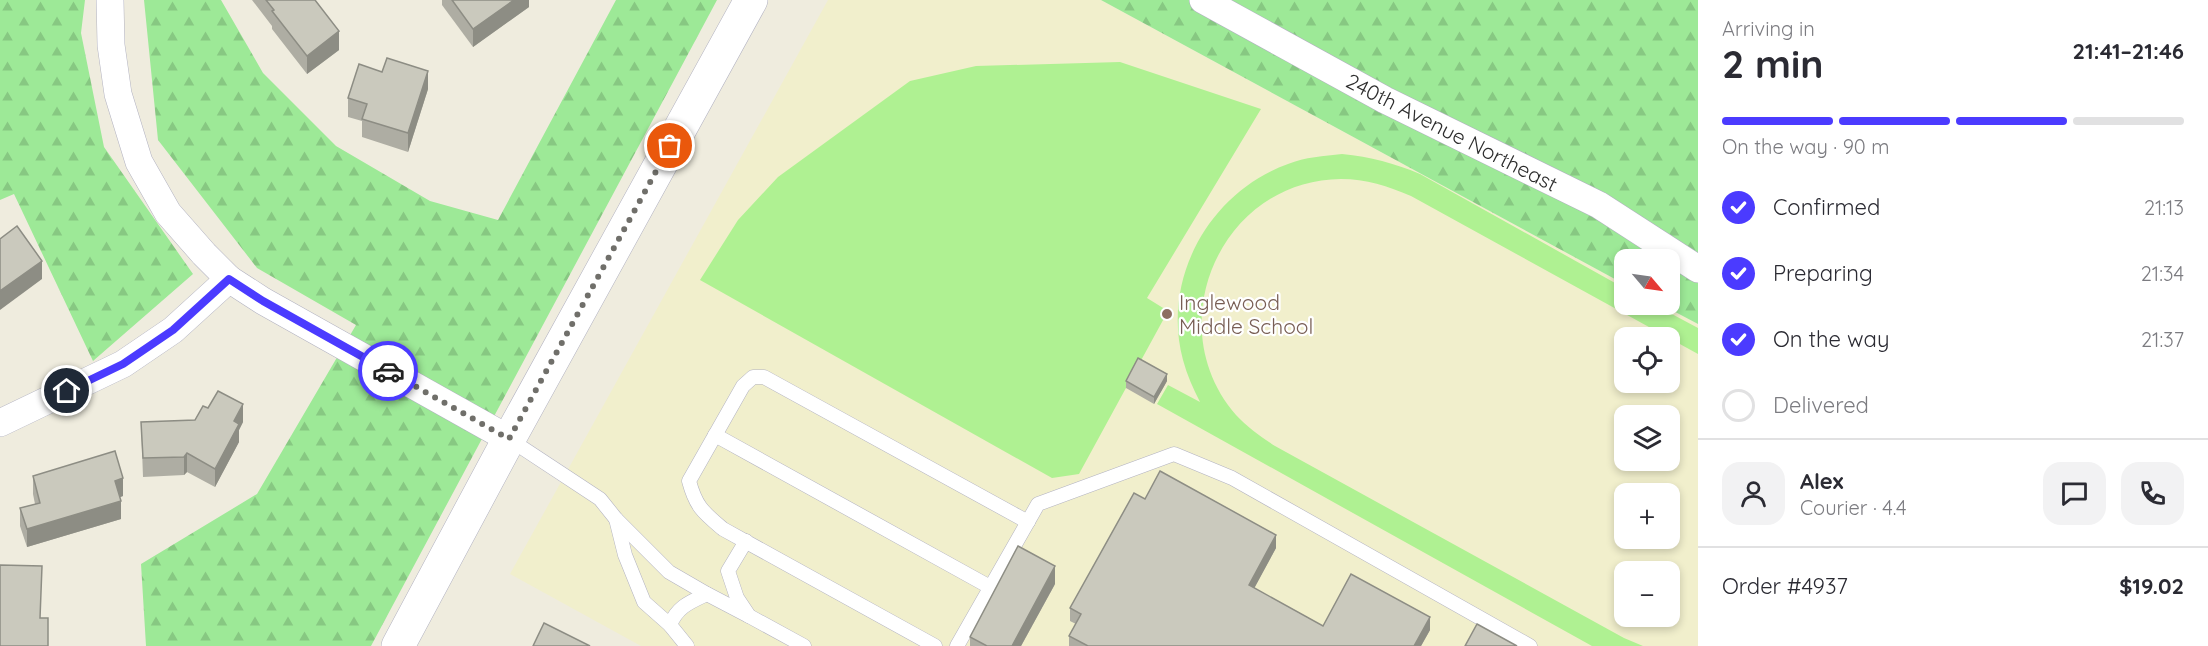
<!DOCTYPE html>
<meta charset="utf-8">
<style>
:root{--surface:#fff;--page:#f2f2f3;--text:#2b2b33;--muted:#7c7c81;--line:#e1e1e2;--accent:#4b3bff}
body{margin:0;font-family:Quicksand,sans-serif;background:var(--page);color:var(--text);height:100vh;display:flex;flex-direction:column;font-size:22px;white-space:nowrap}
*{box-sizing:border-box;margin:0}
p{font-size:20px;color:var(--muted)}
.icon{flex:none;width:33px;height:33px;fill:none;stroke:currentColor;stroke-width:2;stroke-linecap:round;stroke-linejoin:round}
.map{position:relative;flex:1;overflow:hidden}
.panel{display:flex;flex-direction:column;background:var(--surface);width:510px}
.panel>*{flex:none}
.needle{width:39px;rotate:119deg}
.fabs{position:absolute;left:1614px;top:249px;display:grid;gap:12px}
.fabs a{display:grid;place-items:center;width:66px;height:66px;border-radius:12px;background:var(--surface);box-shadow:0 3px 9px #0003;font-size:30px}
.pin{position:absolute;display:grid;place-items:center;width:51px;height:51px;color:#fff;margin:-26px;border:3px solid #fff;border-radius:50%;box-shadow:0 2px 6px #0007}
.courier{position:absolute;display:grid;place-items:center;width:60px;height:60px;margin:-30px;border:4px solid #4b3bff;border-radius:50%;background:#fff;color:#222;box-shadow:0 2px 8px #0007}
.headline em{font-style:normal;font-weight:700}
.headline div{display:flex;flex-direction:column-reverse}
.headline{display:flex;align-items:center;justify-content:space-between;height:102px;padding:0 24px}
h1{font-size:39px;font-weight:700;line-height:45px}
.bar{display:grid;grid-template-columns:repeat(4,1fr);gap:9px 6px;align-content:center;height:72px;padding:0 24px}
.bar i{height:8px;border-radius:4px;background:var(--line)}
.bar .active{background:var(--accent)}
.bar p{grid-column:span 4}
.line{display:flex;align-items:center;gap:15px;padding:0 24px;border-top:2px solid var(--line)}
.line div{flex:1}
.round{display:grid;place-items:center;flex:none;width:63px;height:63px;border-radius:18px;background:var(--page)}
ol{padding:0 24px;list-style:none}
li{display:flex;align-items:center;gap:18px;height:66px}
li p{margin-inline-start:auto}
li .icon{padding:6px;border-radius:50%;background:var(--accent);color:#fff;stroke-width:4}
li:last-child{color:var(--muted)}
li i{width:33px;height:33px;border:3px solid var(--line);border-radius:50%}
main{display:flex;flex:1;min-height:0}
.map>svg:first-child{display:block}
.education{fill:#f1efcc;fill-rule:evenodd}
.forest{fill:url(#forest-firs)}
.pitch{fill:#aff192}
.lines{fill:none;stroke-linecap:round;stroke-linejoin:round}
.service-casing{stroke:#b2b2c1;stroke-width:15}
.minor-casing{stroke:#b2b2c1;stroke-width:28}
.tertiary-casing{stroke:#b2b2c1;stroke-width:34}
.service{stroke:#fff;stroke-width:14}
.minor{stroke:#fff;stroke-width:27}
.tertiary{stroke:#fff;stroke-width:33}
.wall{fill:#aeada3}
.shaded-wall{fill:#8d8d84}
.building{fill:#cac9bd;stroke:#8d8d84;stroke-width:1.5}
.done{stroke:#706f6a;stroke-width:6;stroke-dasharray:0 10.8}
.route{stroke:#4b3bff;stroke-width:8}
.education-dot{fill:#8d6e63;stroke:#fff;stroke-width:2}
.labels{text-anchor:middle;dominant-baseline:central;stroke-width:4.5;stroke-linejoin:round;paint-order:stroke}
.street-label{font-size:21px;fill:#2c2c2c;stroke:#fff}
.education-label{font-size:21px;fill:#785e54;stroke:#fff;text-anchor:start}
</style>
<main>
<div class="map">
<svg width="1698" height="646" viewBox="0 0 1698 646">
<defs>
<pattern id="forest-firs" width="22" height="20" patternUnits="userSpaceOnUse" patternTransform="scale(1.5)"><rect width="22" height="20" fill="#9de997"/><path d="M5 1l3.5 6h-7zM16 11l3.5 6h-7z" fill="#87c882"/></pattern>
</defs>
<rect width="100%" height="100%" fill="#efecde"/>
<path class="education" d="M828,0H1101L1624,284V304L1662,305L1698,324V646H641L510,574ZM1624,338H1670V382H1624ZM1624,416H1670V460H1624ZM1624,494H1670V538H1624ZM1624,572H1670V616H1624Z"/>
<g class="forest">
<path d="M0,0H85L81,33L104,147L193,274L93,361L14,194L0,200Z"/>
<path d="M144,0H221L263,73L336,146L430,201L498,220L616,0H717L371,646H146L141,564L257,494L356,325L257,268L158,140Z"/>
<path d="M1101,0H1698V324L1662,305L1670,304V260H1624V284Z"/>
</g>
<g class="pitch">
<path d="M1120,62L1261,109L1147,298L1168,311L1079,474L1052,478L700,280L738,220L778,177L910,81L976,66Z"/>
<path d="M1342,154C1371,157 1394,163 1420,174L1624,288V304L1655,305L1698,328V354L1411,196C1388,186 1366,179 1341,179C1221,180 1158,325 1236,415C1247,427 1261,437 1275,446L1624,638L1643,646H1592L1157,404L1168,385L1200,402C1193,388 1187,375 1183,360C1161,278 1210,192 1288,164C1305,157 1324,156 1342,154Z"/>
</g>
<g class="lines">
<g class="service-casing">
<g id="service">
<path d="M715,435L990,587"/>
<path d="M509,439L600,499L616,519L669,572L707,594L749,616"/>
<path d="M616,519L625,555L644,602L670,625L687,646"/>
<path d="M746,541L728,571L737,598L749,616L804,646"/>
<path d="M670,625C677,607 690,602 707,594"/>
<path d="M935,646L723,529C703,512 696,507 689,481L743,386L753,377H764L1028,522"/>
<path d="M957,646L1038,504L1174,454L1232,478L1530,646"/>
</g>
</g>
<g class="minor-casing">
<g id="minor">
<path d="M110,0L111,45L118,94L139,162L168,213L204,254L229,279L263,301L509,439"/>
<path d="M1203,0L1385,100L1599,205L1698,269"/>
<path d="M0,423L123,364L173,330L229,279"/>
</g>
</g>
<g class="tertiary-casing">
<path id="tertiary" d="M398,646L509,439L751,0"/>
</g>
<use href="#service" class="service"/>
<use href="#minor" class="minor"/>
<use href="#tertiary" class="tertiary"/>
</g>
<g class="wall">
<path d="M252,0H315L339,50L307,74L272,29V26Z"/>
<path d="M442,0H529V7L473,47L442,5Z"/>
<path d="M428,89L408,152L362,137V121L348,117V98Z"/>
<path d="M1126,381H1167L1154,404L1126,388Z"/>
<path d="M141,422H243L239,430V442L215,487L187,472L184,475L143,477Z"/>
<path d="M33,476L123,496L120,497L121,519L27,547L20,526V508L35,504L33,494Z"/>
<path d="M1145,499L1276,548L1254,588L1323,626L1430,630L1421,646H1069V636L1076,624L1070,621V608Z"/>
<path d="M1055,584L1021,646H970V637Z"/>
</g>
<g class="shaded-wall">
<path d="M514,0H529V7L473,47V29Z"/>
<path d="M339,31V50L307,74V56Z"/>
<path d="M428,71V89L408,152V133Z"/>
<path d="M42,261V279L0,310V291Z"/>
<path d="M1167,374V381L1154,404V397Z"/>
<path d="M243,404V422L239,430V442L215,487V469L234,421Z"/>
<path d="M187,453V472L184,475V457Z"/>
<path d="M123,478V496L115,499V481Z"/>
<path d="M121,501V519L27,547V529Z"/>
<path d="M1276,535V548L1249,598V585Z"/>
<path d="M1055,566V584L1021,646H1012Z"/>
<path d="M1430,617V630L1421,646H1414Z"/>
</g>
<g class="building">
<path d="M266,0H315L339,31L307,56L272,11L274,10Z"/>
<path d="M452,0H514L473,29Z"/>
<path d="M387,58L428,71L408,133L362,119L367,104L348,98L359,64L382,72Z"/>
<path d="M17,226L42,261L0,291V239Z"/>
<path d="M1138,358L1167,374L1154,397L1126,381Z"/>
<path d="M218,391L243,404L234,421L239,424L215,469L187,453L184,457L143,458L141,422L195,420L203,406L208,408Z"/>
<path d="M115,451L123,478L115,481L121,501L27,529L20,508L40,503L33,476Z"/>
<path d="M1160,471L1276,535L1249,585L1323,626L1351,574L1430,617L1414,646H1088L1069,636L1081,614L1070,608L1134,493L1145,499Z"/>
<path d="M1018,546L1055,566L1012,646H987L970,637Z"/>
<path d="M0,565L42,566L40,618H48V646H0Z"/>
<path d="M544,623L590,646H533Z"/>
<path d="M1477,624L1517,646H1465Z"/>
</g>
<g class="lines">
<path class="done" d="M388,371L509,439L670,146"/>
<path class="route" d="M67,391L123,364L173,330L229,279L263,301L388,371"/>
</g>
<circle class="education-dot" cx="1167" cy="314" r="6"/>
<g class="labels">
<g class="street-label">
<text transform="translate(1452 132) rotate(27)">240th Avenue Northeast</text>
</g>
<g class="education-label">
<text x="1179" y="302">Inglewood<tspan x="1179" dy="24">Middle School</tspan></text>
</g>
</g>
</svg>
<div class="fabs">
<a><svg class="needle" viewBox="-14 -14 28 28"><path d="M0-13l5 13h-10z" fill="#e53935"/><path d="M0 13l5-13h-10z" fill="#7c7c81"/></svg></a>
<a><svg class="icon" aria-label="locate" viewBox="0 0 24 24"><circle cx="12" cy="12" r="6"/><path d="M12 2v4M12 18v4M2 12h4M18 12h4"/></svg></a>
<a><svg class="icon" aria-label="layers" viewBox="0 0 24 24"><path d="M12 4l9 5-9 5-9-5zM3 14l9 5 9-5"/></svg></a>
<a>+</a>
<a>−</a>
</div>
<div class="pin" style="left:670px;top:146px;background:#ea580c"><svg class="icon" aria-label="bag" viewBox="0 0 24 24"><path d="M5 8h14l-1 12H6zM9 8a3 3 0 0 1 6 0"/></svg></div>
<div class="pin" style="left:67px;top:391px;background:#1f2937"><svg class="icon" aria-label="home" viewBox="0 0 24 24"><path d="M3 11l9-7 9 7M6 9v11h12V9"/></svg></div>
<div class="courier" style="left:388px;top:371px"><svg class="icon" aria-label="car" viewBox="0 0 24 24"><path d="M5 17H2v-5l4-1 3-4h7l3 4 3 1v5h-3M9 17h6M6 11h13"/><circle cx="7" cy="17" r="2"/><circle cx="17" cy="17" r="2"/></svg></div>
</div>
<section class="panel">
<div class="headline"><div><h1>2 min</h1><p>Arriving in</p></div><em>21:41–21:46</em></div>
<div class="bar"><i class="active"></i><i class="active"></i><i class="active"></i><i></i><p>On the way · 90 m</p></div>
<ol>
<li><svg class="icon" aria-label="check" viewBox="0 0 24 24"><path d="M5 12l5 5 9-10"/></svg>Confirmed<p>21:13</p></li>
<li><svg class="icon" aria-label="check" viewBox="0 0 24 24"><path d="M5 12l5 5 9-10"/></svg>Preparing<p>21:34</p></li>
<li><svg class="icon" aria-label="check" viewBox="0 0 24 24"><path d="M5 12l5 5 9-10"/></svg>On the way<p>21:37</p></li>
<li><i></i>Delivered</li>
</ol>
<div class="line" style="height:108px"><a class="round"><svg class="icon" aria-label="person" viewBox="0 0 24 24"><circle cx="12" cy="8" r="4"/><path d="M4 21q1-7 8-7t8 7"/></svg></a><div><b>Alex</b><p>Courier · 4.4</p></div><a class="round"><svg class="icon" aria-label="chat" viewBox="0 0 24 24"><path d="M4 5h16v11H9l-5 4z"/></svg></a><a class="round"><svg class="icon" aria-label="phone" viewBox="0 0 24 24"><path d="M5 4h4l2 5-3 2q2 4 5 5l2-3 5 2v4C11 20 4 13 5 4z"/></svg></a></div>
<div class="line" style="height:78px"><div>Order #4937</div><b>$19.02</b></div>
</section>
</main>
